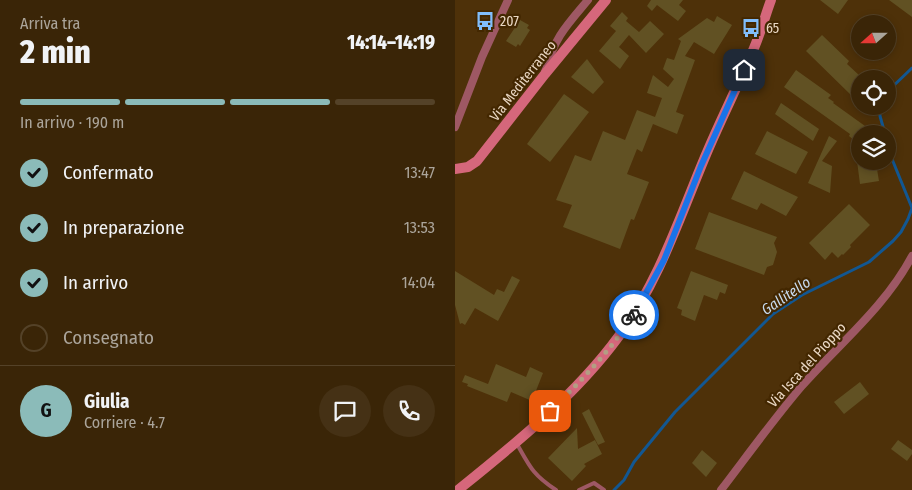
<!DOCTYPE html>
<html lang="it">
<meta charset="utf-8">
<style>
:root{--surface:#3a2507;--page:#453115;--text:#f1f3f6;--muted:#aba59b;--line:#544228;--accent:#8bbbb9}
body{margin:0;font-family:"Fira Sans Condensed",sans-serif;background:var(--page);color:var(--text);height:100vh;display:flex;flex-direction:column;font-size:19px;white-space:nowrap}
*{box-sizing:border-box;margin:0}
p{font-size:16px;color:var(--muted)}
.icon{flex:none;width:28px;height:28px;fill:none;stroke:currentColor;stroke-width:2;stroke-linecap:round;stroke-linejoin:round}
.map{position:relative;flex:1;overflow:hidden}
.drawer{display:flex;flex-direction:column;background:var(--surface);width:455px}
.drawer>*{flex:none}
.needle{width:32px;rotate:249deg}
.controls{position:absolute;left:396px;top:15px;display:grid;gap:10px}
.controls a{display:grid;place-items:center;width:45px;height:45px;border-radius:50%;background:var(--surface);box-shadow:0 2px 8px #0003,0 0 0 1px var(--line);font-size:25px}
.pin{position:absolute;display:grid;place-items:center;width:42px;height:42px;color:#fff;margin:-21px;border-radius:10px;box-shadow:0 2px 8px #0006}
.courier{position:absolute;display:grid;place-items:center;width:50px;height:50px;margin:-25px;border:4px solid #1a73e8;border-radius:50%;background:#fff;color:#222;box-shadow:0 1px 6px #0007}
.summary em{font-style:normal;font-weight:800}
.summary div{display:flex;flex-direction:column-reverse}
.summary{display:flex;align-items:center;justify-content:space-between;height:85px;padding:0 20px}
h1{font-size:32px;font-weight:800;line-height:38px}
.bar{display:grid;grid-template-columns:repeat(4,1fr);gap:8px 5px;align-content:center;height:60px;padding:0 20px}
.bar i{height:6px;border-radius:4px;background:var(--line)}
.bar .selected{background:var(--accent)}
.bar p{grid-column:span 4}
.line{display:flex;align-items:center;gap:12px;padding:0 20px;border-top:1px solid var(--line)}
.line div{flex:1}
.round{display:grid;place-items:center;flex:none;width:52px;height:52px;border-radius:26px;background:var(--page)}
ol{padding:0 20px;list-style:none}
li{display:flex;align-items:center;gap:15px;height:55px}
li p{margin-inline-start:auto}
li .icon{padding:5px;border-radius:50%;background:var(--accent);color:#111;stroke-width:4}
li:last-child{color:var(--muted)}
li i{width:28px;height:28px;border:2px solid var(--line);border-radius:50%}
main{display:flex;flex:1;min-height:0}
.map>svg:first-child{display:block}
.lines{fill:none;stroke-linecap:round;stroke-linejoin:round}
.stream{stroke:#125792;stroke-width:3}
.building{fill:#615123}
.lane{stroke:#9e5864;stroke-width:4}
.street{stroke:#9e5864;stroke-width:8}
.secondary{stroke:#d5677b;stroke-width:10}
.done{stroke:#b39e83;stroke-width:5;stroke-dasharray:0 9}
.route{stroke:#1a73e8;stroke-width:6}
.labels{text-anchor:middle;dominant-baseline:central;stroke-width:4.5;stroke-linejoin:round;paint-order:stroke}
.poi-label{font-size:14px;fill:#ead8c4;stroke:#432700;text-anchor:start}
.street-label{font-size:14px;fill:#ead8c4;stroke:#432700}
.water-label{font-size:15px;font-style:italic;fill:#c6d9ed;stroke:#432700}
</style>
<main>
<section class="drawer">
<div class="summary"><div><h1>2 min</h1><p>Arriva tra</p></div><em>14:14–14:19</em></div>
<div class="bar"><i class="selected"></i><i class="selected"></i><i class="selected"></i><i></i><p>In arrivo · 190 m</p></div>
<ol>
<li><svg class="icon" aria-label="check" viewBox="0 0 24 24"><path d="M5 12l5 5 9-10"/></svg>Confermato<p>13:47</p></li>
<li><svg class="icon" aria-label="check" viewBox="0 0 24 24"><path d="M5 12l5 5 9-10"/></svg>In preparazione<p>13:53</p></li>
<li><svg class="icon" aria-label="check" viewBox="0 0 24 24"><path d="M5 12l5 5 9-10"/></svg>In arrivo<p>14:04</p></li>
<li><i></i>Consegnato</li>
</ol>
<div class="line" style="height:90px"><b class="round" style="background:var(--accent);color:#111">G</b><div><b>Giulia</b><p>Corriere · 4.7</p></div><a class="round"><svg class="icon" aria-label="chat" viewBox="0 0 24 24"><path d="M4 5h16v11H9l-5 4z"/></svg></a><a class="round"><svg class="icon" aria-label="phone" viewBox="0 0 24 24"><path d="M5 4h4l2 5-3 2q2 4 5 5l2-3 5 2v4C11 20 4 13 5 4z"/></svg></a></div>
</section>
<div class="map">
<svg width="457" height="490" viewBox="0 0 457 490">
<rect width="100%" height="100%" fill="#4e3109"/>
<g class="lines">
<g class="stream">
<path d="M432,92L457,68"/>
<path d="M425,106V116L430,134"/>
<path d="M159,490L169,480L179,462L220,412L318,314L347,295L414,262L438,241L446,232L453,219L457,208L437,159L432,142"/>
</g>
</g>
<g class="building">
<path d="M196,0H228L224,5L231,11L223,21L202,5L197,11L192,6Z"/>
<path d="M365,0H393L383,14Z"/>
<path d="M434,0H457V17Z"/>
<path d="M167,12L173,18L171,21L184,32L195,21L209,34L191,53L174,35L164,47L174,56L165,69L144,51L161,31L155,26Z"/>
<path d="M262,16L277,25L259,54L239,42L230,56L240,60L221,112L229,115L222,134L198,124L187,152L182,149L172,174L194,182L179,220L176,219L165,249L108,227L117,205L101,200L120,155L136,161L148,131L170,140L182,110L200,117L207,98L192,93L198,75L213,87L219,79L208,69L212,58L219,60L226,41L223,39L252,18L259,22Z"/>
<path d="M65,20L74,25L72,28L75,30L65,46L63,44L61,47L51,41Z"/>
<path d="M367,35L394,61L392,64L405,76V87L397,96L351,51Z"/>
<path d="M132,59L149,82L138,94L116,77Z"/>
<path d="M341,70L376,95L373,98L379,102L378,103L410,126L408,129L414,134H405V145L394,136L395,134L329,87Z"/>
<path d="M109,94L134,112L95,162L72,144Z"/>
<path d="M326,103L364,129L358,141L320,114Z"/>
<path d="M312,131L353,152L341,174L300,154Z"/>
<path d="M374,136L382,141L367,161L377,166L375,193L353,183Z"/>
<path d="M402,161H418L419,164L421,163L424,181L405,184Z"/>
<path d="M289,171L343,197L331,216L306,203L302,210L276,199Z"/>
<path d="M394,204L415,225L395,245L396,247L388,255L387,254L383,258L377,252L370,260L354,243Z"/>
<path d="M254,212L322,237L319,243L322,252L318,265L312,267L309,275L240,249Z"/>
<path d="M0,271L39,295L42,289L49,292L57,276L65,280L43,321L20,308L10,325L7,323L5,324L0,305Z"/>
<path d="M236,271L273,285L270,294L265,292L262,300L249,295L240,321L226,315L227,310L222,308Z"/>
<path d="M41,364L71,377L75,367L88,373L77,401L56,392L52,402L12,386L13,384L7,382L10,375L33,384Z"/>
<path d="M405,382L414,394L389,414L379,402Z"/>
<path d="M134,409L150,442L143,445L127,413Z"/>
<path d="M122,428L123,449L140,440L147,454L129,464L131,466L117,481L93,458Z"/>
<path d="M443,440L457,450V454L452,461L436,449Z"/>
<path d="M247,450L262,463L251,477L237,463Z"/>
</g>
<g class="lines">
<g class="lane">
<path d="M62,444C75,467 78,475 101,490"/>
<path d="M124,490L139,483L149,490"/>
</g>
<g class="street">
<path d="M90,72C99,38 111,26 133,0"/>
<path d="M0,127L27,57L53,0"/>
<path d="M266,490C292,456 318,420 346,387C384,344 430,307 457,256"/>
</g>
<g class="secondary">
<path d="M0,169L13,167L22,161L90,74L151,0"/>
<path d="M3,490C59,445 121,395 164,336C204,281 224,219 250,157C264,123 281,90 295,57C304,39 309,19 316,0"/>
</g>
</g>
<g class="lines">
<path class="done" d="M95,411C125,382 155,351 179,315"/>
<path class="route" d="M179,315L209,260L246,166L289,70"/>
</g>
<defs>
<g id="bus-bare" transform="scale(1.5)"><path d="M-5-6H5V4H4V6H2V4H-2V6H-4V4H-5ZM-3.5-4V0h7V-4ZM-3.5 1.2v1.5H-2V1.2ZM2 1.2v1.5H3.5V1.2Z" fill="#81bdfa" stroke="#432700" stroke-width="2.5" paint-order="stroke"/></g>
</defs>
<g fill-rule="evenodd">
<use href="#bus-bare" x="30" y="21"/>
<use href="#bus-bare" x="296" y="28"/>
</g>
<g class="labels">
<g class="poi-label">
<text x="45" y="21">207</text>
<text x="311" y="28">65</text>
</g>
<g class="street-label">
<text transform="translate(68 81) rotate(-52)">Via Mediterraneo</text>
<text transform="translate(352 365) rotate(-48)">Via Isca del Pioppo</text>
</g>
<g class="water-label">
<text transform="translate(331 296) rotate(-34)">Gallitello</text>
</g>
</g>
</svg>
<div class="controls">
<a><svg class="needle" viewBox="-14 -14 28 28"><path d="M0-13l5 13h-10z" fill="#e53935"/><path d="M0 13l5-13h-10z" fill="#aba59b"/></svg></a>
<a><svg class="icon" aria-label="locate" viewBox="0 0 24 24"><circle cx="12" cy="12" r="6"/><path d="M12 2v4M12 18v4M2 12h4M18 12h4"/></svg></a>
<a><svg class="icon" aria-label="layers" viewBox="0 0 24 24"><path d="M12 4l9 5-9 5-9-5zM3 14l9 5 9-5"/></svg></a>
</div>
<div class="pin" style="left:95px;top:411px;background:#ea580c"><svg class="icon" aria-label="bag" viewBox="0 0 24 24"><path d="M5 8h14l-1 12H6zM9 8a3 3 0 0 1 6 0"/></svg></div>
<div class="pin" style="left:289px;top:70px;background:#1f2937"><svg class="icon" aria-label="home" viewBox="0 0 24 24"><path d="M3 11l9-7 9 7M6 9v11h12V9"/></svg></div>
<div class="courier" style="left:179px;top:315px"><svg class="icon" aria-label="bike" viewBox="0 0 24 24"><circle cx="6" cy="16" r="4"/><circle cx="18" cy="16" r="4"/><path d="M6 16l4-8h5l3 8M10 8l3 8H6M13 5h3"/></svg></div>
</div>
</main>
